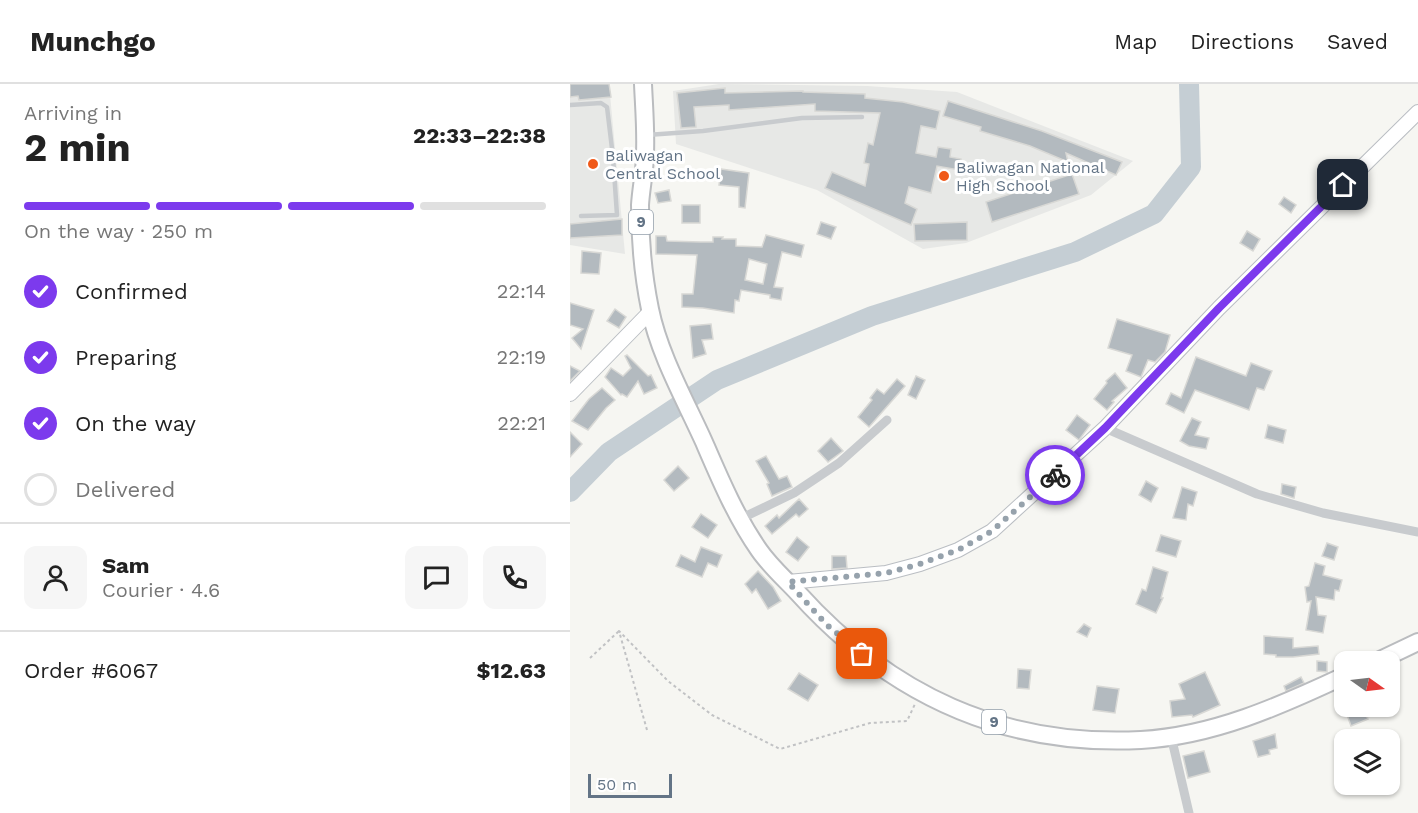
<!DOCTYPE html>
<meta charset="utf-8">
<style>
:root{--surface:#fff;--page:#f6f6f6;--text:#222;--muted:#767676;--line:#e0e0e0;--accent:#7c3aed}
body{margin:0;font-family:"Work Sans",sans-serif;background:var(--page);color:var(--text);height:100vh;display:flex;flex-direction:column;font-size:22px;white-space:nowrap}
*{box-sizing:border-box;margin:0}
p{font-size:20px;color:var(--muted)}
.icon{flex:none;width:33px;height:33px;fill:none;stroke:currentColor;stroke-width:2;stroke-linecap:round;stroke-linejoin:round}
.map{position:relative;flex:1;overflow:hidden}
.panel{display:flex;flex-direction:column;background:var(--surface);width:570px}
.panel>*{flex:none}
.needle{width:39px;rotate:104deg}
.controls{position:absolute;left:764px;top:567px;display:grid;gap:12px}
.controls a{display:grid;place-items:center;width:66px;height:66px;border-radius:12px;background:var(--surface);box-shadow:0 2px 4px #0004;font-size:30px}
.scale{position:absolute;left:18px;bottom:15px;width:84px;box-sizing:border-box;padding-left:6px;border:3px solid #637486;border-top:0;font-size:16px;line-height:21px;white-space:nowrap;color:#637486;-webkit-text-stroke:4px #fff;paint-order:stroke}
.pin{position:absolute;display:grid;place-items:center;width:51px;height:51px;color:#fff;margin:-26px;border-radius:12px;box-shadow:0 3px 9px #0006}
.courier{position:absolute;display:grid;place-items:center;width:60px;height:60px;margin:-30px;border:4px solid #7c3aed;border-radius:50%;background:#fff;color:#222;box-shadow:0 2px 8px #0007}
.head em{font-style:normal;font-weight:700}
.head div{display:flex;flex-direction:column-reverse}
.head{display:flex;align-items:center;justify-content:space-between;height:102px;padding:0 24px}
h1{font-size:39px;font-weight:700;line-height:45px}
.bar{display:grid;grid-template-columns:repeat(4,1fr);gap:9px 6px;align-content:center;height:72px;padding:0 24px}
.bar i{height:8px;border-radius:4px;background:var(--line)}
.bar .active{background:var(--accent)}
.bar p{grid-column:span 4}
.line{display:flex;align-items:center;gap:15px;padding:0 24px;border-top:2px solid var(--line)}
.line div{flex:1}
.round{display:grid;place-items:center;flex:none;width:63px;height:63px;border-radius:12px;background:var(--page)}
ol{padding:0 24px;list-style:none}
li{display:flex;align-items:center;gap:18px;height:66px}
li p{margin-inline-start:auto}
li .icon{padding:6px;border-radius:50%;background:var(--accent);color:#fff;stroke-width:4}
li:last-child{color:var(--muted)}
li i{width:33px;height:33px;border:3px solid var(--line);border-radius:50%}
header{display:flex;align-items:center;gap:36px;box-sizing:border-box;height:84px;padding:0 30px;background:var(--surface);border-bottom:2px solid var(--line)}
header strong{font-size:28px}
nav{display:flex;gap:33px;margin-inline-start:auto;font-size:21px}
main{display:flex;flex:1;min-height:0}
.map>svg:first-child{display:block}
.built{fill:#e7e8e6}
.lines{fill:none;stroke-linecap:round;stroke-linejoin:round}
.river{stroke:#c5ced4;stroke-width:20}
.building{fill:#b3babf;stroke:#d8d8d5;stroke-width:1.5;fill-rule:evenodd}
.secondary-casing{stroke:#babec3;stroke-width:16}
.highway-casing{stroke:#babcbf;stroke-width:20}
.path{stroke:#c1c2c4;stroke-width:2;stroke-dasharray:3 3;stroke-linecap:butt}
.lane{stroke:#c8cbce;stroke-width:4.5}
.street{stroke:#c8cbce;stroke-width:9}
.secondary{stroke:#fff;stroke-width:14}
.highway{stroke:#fff;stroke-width:16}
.done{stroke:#96a2ac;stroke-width:6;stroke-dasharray:0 10.8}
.route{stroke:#7c3aed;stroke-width:8}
.poi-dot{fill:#f05919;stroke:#fff;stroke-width:2}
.labels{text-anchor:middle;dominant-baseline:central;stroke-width:6;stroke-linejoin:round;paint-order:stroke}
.shield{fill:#fff;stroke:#929eaa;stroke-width:1.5}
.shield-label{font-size:15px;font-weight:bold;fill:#637486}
.poi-label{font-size:16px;fill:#637486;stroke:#fff;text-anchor:start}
</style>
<header>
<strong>Munchgo</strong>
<nav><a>Map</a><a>Directions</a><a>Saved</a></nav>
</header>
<main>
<section class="panel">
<div class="head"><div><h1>2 min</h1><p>Arriving in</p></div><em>22:33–22:38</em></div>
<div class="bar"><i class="active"></i><i class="active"></i><i class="active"></i><i></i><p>On the way · 250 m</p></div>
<ol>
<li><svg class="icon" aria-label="check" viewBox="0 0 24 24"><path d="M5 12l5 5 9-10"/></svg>Confirmed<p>22:14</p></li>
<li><svg class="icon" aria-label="check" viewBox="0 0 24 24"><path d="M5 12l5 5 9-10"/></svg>Preparing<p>22:19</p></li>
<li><svg class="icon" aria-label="check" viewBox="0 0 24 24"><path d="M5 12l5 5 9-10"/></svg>On the way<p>22:21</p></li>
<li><i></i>Delivered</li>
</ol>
<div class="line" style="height:108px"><a class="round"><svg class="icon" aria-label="person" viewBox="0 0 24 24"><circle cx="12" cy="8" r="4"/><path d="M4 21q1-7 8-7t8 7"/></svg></a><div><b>Sam</b><p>Courier · 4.6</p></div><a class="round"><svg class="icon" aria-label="chat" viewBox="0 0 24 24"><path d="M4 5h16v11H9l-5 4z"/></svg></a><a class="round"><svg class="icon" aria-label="phone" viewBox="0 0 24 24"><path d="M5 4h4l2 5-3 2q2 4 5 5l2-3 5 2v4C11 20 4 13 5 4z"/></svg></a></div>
<div class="line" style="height:78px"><div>Order #6067</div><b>$12.63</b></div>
</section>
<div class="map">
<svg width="848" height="729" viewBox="0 0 848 729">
<rect width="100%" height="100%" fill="#f6f6f2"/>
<g class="built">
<path d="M0,0H39L55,170L0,161Z"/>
<path d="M149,0L297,2L387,8L563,77L521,111L396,159L353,165L247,106L106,60L103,7Z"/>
</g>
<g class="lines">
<path class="river" d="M0,408L39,368L147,296L302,232L505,168L584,130L621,83L619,0"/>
</g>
<g class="building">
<path d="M0,0H39L41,13L9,16L8,12L0,13Z"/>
<path d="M155,4V9L233,7V8L295,10V14L333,18L370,27L366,45L351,42L346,69L366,73L368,63L381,65L380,73L391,75L389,86L367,82L361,109L339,103L335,119L347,125L341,141L255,104L262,88L295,102L299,80L294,79L298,59L303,61L310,29L245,27V20L159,26V21L124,23L126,43L111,44L107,9Z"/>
<path d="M378,17L472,47L552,78L546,91L496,69L498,78L460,62L410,47L411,43L373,32Z"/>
<path d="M151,85L179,89L175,124L169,123V103L149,101Z"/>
<path d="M502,90L509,110L422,138L416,118Z"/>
<path d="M99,106L101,117L88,119L85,109Z"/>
<path d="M714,113L726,121L721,129L709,120Z"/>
<rect x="112" y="121" width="18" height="18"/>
<path d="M52,135V151L0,154V140Z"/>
<path d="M251,138L266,143L261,155L247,150Z"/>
<path d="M397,138V156L345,157L344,140Z"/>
<path d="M677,147L690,155L683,167L670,159Z"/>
<path d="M196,151L234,161L231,173L212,168L204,203L213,204L211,216L200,214V211L171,206L169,217L165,216L164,229L133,224L112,223V210H123L127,171L86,170V152H96L97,157L131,158H143V153H153L152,155H166V162L192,163ZM179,175L197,180L193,200L175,196Z"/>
<path d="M12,167L31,169L29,190L11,189Z"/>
<path d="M0,219L24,226L11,265L2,254L13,245L0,241Z"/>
<path d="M45,225L56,233L49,244L37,237Z"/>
<path d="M547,235L600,251L595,268L585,278L578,276L571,293L556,287L562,271L538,264Z"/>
<path d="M141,240L143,255L132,256L136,270L123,274L120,242Z"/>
<path d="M57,271L78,292L81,291L87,304L74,310L68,297L57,313L52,310L51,311L35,293L41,284L53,292L61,284L55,272Z"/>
<path d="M626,273L676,292L681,279L702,287L694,306L687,304L679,326L625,306L614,329L596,320L601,309L611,314Z"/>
<path d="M0,282L10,287L0,297Z"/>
<path d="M545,289L557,304L542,317L544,318L537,326L524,315L537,299L536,297Z"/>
<path d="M346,292L355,296L346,315L338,311Z"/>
<path d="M327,295L335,302L299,343L288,333L302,316L300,314L307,305L314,310Z"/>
<path d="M32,304L45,316L36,324L18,346L2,337L19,315Z"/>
<path d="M507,331L520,341L509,356L496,346Z"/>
<path d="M622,334L631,338L625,351L639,354L636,365L619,362L610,357Z"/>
<path d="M698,341L716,346L713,359L695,354Z"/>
<path d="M0,348L12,360L0,373Z"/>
<path d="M261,354L273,367L258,378L248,367Z"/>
<path d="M196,372L209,395L217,392L222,403L202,412L197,400L199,399L186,377Z"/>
<path d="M108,382L119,394L104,407L94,396Z"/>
<path d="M576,397L588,404L581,418L569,411Z"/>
<path d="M712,400L726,403L724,414L711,410Z"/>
<path d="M612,403L627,408L623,422L618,420L616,436L603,434Z"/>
<path d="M229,415L238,425L229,433L226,430L202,450L195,442L207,431L209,434Z"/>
<path d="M131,430L147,441L138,454L122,443Z"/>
<path d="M591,451L611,457L606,473L586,467Z"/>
<path d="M227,453L239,463L228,477L216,468Z"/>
<path d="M757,459L768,463L764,476L752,472Z"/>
<path d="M131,463L152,471L147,483L138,479L132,493L106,482L111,471L125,478Z"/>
<path d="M262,472H276L277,484L262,485Z"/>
<path d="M745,479L755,482L753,491L772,496L769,507L765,506L764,516L746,513L748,531L756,532L753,549L736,546L741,517L737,518L735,503L739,502Z"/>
<path d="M583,483L598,488L591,514H593L586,529L566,520L572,505L576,507Z"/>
<path d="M188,487L203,503L211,517L198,525L186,505L182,509L175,500Z"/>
<path d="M514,540L521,544L517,553L507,548Z"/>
<path d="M694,552L723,554V564L748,562L749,570L723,573H706V571L694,570Z"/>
<path d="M747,577L757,578V588L747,587Z"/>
<path d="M448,585L461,586L459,605L447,604Z"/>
<path d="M635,588L650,621L623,633L622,631L602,633L600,617L615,615L609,600Z"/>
<path d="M229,589L248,601L238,617L218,605Z"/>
<path d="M731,593L734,599L716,607L714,602Z"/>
<path d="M527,602L549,605L545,629L523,626Z"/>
<path d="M781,622H826V627L797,633L798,635L781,642L775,625Z"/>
<path d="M705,650L707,664L699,666L700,670L688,673L683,657Z"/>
<path d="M634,667L640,688L618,694L613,672Z"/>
</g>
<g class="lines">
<g class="secondary-casing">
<g id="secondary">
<path d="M0,310L80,228"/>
<path d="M218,498L316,489L350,480L388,466L422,447L535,344L649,224L848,28"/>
</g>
</g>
<g class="highway-casing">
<g id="highway">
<path d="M73,0C74,23 76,46 75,69C75,87 71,104 70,121C70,155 73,191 80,225C89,270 115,316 134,358C150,395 166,433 189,466C200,482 215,495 228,509C320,611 432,663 571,656C643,652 710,622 774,592"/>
<path d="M806,578L848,558"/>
</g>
</g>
<g class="path">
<path d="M20,574L49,547"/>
<path d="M77,646L49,547L98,597L142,631L210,665L300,639L337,637L345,620"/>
</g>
<g class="lane">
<path d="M0,21L31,19L37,23L43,73L47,131L11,132"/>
<path d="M77,51L133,47L232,34L292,33"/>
<path d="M43,73L70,71"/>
</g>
<g class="street">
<path d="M535,344L687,410L753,429L848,448"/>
<path d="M170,435L224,409L269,379L317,336"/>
<path d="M601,652L619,729"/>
</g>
<use href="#secondary" class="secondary"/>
<use href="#highway" class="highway"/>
</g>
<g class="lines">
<path class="done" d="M292,570L257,541L218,498L316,489L350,480L388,466L422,447L485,391"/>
<path class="route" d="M485,391L535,344L649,224L773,101"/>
</g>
<g class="poi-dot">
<circle cx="23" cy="80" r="6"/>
<circle cx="374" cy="92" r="6"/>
</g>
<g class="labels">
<g class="shield">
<rect x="59" y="126" width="24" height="24" rx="4.5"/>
<rect x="412" y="626" width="24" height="24" rx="4.5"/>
</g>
<g class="shield-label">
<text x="71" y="138">9</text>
<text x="424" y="638">9</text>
</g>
<g class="poi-label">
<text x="35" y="71">Baliwagan<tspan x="35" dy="18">Central School</tspan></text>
<text x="386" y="83">Baliwagan National<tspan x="386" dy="18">High School</tspan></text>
</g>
</g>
</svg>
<div class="controls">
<a><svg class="needle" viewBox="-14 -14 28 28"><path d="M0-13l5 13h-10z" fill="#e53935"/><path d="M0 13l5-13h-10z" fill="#767676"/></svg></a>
<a><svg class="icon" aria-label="layers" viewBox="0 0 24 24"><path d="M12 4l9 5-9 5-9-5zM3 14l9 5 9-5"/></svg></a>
</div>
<div class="scale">50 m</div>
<div class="pin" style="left:292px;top:570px;background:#ea580c"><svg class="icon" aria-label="bag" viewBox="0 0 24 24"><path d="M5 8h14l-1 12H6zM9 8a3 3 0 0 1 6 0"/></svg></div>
<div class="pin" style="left:773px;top:101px;background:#1f2937"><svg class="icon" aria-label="home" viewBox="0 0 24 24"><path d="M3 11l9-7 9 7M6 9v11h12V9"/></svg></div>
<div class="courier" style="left:485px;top:391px"><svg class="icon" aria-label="bike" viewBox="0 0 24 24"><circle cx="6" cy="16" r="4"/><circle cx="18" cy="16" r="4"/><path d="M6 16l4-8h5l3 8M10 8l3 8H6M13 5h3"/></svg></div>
</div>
</main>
